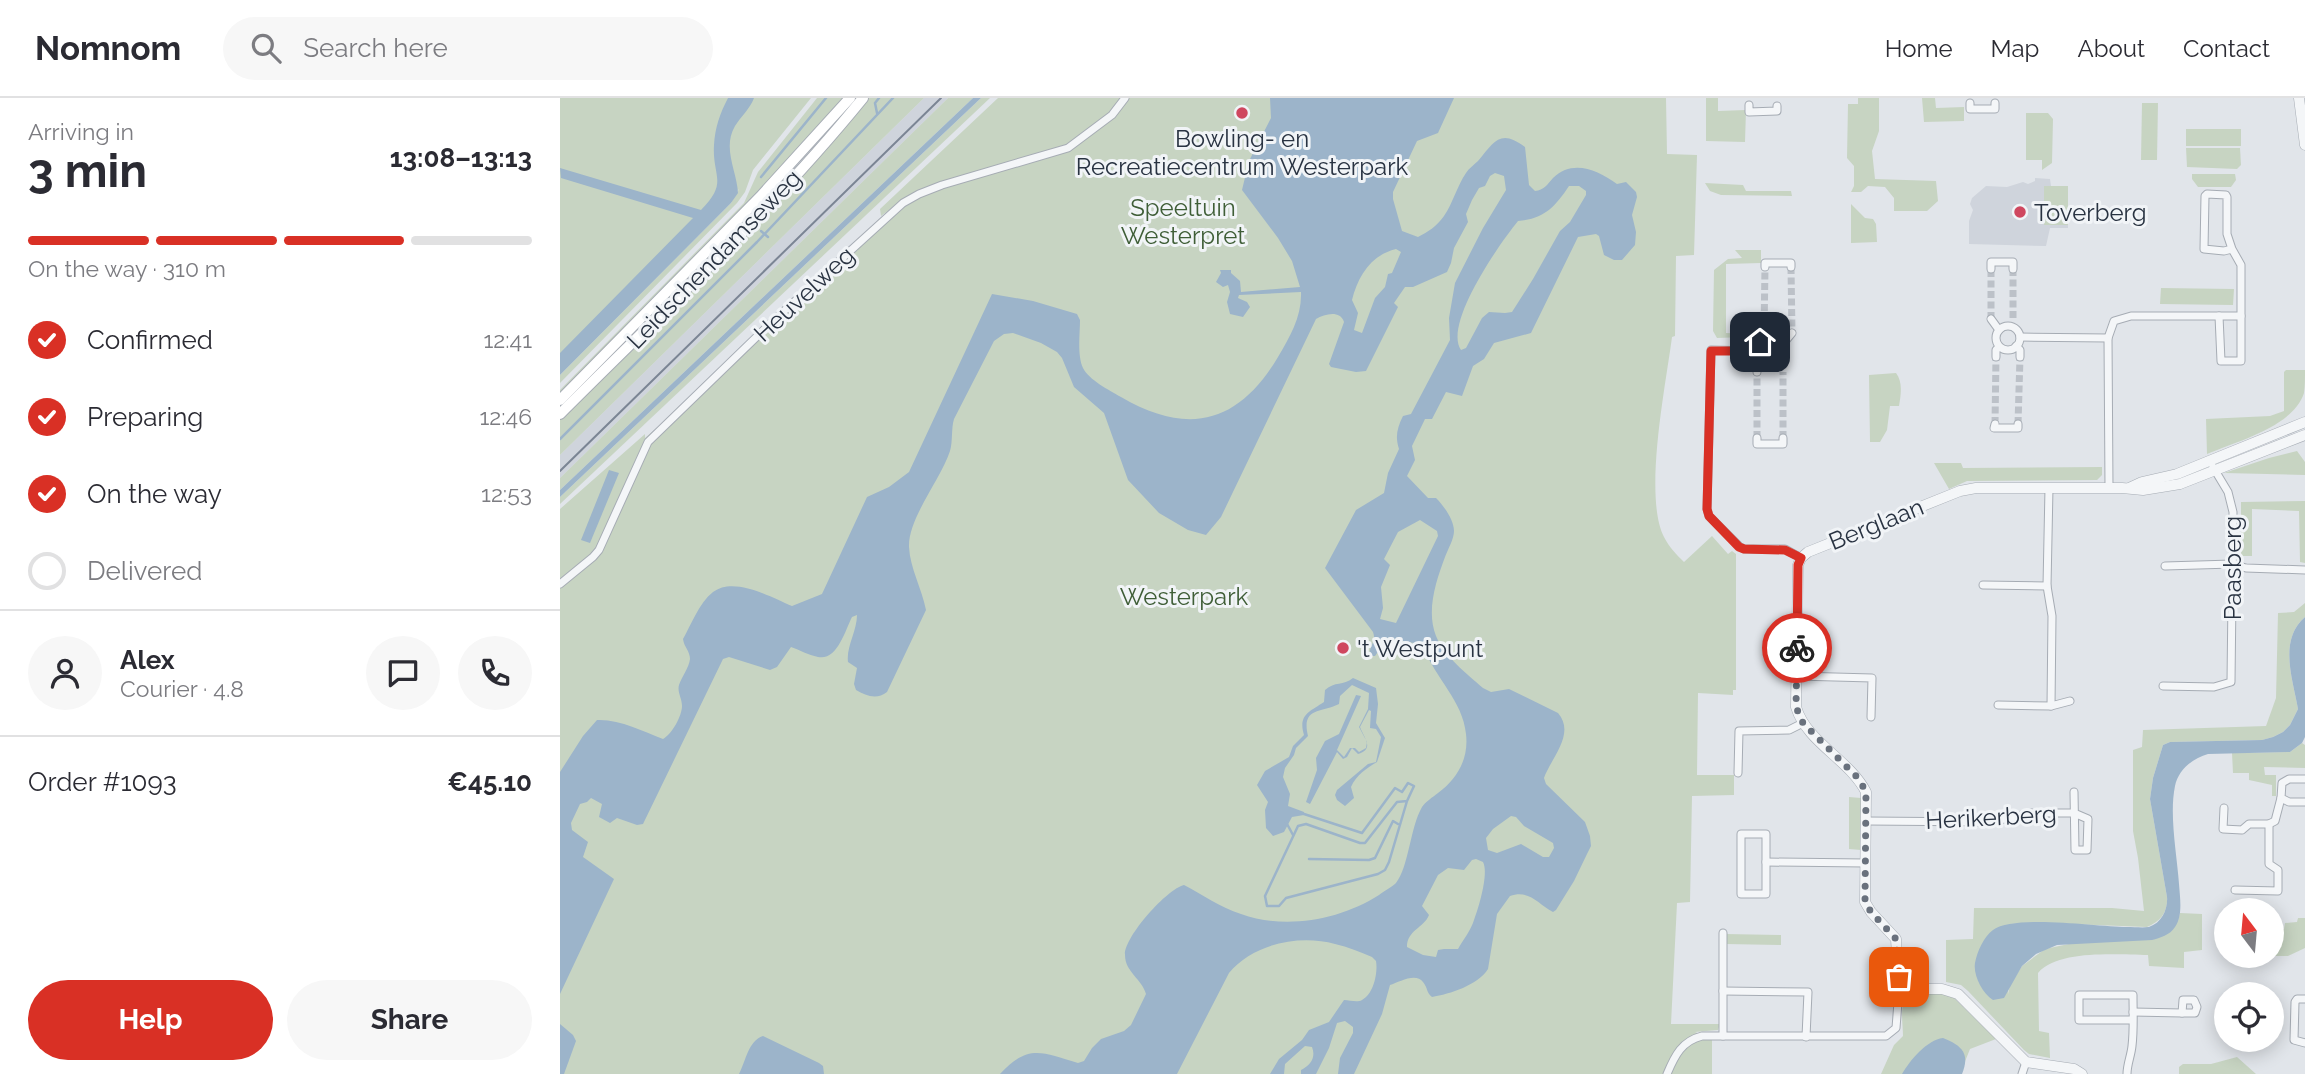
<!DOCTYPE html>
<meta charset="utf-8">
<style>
:root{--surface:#fff;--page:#f7f7f7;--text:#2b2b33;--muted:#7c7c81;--line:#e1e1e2;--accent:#d93025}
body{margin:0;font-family:Raleway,sans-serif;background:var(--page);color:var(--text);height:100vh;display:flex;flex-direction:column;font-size:26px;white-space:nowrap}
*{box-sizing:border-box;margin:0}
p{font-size:23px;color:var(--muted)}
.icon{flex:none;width:38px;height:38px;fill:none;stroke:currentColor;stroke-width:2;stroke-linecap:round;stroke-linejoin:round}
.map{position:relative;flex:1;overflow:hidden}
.side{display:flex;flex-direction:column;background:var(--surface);width:560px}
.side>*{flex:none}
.needle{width:46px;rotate:344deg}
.controls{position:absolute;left:1654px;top:800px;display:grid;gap:14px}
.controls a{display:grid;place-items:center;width:70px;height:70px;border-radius:50%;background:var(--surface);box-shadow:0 4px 18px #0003;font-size:35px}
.pin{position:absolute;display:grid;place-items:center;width:60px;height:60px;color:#fff;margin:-30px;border-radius:14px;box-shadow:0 4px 10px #0006}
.courier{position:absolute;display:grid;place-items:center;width:70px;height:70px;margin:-35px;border:5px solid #d93025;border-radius:50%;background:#fff;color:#222;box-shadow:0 2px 9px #0007}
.headline em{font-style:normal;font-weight:700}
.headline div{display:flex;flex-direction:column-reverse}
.headline{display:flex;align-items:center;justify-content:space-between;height:119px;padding:0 28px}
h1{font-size:46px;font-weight:700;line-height:52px}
.bar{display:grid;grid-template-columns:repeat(4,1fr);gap:10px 7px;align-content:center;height:84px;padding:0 28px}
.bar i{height:9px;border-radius:5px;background:var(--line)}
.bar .current{background:var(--accent)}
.bar p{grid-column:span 4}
.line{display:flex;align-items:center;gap:18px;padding:0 28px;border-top:2px solid var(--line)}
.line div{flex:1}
.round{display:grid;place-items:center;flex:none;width:74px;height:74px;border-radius:37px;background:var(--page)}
ol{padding:0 28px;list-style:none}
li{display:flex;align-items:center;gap:21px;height:77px}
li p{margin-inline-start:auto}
li .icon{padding:7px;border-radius:50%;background:var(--accent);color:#fff;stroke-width:4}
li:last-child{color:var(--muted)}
li i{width:38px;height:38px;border:4px solid var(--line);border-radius:50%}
.cta{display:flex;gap:14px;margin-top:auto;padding:14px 28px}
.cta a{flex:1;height:80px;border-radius:42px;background:var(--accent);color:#fff;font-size:28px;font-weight:700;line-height:80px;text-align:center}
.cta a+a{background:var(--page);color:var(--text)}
header{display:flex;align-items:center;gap:42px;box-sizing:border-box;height:98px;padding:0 35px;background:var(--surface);border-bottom:2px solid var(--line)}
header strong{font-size:33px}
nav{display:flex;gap:38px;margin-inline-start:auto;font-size:24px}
.search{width:490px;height:63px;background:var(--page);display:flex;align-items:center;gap:18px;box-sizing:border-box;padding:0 24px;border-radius:38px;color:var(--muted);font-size:26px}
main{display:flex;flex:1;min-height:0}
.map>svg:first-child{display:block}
.built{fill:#cfd4dc}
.green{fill:#c7d4c2}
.water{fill:#9cb4ca;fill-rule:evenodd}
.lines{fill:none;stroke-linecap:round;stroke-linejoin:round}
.stream{stroke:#9cb4ca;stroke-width:2.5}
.minor-tunnel{stroke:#bcc1c8;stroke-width:7;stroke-dasharray:7 3.5;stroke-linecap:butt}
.minor-casing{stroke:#a6acb4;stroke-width:9}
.tertiary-casing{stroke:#a6acb4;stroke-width:11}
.secondary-casing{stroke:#a6acb4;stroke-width:12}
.minor{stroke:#f4f6f8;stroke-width:7}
.tertiary{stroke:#f4f6f8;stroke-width:10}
.secondary{stroke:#fff;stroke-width:10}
.tram{stroke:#7b8594;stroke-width:2}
.done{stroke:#69717d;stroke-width:7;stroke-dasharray:0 12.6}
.route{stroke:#d93025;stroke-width:9}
.poi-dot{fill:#cf475f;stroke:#f1f4f7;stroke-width:2.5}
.labels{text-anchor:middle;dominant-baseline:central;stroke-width:6;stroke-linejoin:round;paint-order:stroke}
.poi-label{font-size:24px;fill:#293342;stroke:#f1f4f7;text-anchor:start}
.park-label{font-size:24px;fill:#3f5e37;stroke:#f1f4f7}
.street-label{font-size:24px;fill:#293342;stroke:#f1f4f7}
</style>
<header>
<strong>Nomnom</strong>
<div class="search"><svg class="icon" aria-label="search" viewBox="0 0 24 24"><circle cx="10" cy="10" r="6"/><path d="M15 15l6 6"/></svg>Search here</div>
<nav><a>Home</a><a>Map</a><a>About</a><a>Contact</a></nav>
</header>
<main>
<section class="side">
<div class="headline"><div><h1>3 min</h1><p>Arriving in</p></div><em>13:08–13:13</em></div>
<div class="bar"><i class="current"></i><i class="current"></i><i class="current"></i><i></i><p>On the way · 310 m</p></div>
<ol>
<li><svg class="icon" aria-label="check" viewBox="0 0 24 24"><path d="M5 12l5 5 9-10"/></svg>Confirmed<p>12:41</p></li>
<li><svg class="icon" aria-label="check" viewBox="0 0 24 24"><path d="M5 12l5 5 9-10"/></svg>Preparing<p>12:46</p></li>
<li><svg class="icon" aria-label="check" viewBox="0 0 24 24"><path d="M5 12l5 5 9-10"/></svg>On the way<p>12:53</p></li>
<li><i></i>Delivered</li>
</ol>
<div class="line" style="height:126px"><a class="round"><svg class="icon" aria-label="person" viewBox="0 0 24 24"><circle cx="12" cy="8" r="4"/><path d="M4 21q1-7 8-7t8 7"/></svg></a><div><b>Alex</b><p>Courier · 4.8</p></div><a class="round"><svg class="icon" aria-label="chat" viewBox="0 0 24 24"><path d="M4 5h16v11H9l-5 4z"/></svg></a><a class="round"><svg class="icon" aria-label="phone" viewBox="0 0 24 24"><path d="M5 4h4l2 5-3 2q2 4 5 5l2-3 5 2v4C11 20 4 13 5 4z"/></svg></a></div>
<div class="line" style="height:91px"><div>Order #1093</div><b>€45.10</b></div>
<div class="cta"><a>Help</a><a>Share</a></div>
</section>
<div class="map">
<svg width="1745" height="976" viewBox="0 0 1745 976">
<rect width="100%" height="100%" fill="#e1e5ea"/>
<g class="built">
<path d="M364,0H388L0,380V357Z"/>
<path d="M1475,80L1490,81L1491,88H1508V130H1490L1486,148L1409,146V123L1413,112L1410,106L1412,100L1426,88L1447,89L1463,84L1468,86L1475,83Z"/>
</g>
<g class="green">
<path d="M0,0H251L193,72L185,94L177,105L0,285V277L171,105L179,91L0,271Z"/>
<path d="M257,0H286L250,42L0,299V292L184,105L198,74Z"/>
<path d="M307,0H364L0,357V320Z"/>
<path d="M388,0H413L0,392V380Z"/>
<path d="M421,0H430L0,406V399Z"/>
<path d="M438,0H1106L1107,56L1137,57L1134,157L1116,158L1115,238L1112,239C1106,286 1083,398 1104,439C1109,449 1116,456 1124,464L1152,438L1168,456L1172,453L1176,456V592H1173V597L1138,595L1137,677H1174V697L1132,698L1130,804L1117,805L1111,926H1160L1158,932L1135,934L1152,940V976H0V411L85,336V340L157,279L340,104L321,118L320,111Z"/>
<path d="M1146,0H1158V13L1186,12L1185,44L1146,43Z"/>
<path d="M1298,0H1319V33L1312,53L1315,81L1376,83L1378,103L1367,113H1334V100L1325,89L1308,88L1301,94H1291L1294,88V68L1287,60L1288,6H1298Z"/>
<path d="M1362,0H1375L1376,10L1404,9V23L1364,24Z"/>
<path d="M1582,5H1598L1597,62H1581Z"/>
<path d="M1466,15H1488L1493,21L1492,65L1482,72V62H1466Z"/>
<rect x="1626" y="31" width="55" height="17"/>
<path d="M1626,50H1680L1681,67L1677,71L1627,69Z"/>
<path d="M1632,76H1675L1676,82L1671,89H1638L1632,81Z"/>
<path d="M1145,85L1183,87L1186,93H1231L1232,98L1161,97L1150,93Z"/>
<rect x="1484" y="88" width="24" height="39"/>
<path d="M1291,106L1305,120L1313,121L1316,126L1317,144L1291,145Z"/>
<path d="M1175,152H1201V165L1166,166V235L1194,236L1186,239L1157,240L1153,233L1154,172L1168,161L1182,160Z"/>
<path d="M1601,190L1674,191L1673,207L1600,206Z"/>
<path d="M1726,272H1745C1745,280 1745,288 1744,295C1733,329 1677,343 1647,356L1646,321L1710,318L1724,313V274Z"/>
<path d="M1336,275C1343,284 1341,297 1339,308H1330L1327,332L1320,344H1310L1309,277Z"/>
<path d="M1737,353L1745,364V377L1664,375L1709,360Z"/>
<path d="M1374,365H1401L1403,370L1542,369V377L1537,382L1407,383L1389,391Z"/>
<path d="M1745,403V465L1740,464L1739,413L1692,411V458H1681V404Z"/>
<path d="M1745,505V519C1718,542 1733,582 1738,611L1730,627L1723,634L1713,639L1702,642L1610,644L1603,647L1593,680L1590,701L1607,799C1608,814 1601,823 1587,829L1484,825L1450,826L1448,896L1450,887L1462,868L1485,851L1618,823L1620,815L1642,816V852L1624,854V870L1589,868L1588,857C1558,857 1499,851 1478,875L1479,933L1489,935L1490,960L1469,956L1464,952L1408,893L1401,887L1386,884V842L1413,841L1414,810H1552L1584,813L1578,760L1573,733V652L1582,649L1583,632L1706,628L1716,600L1718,515L1734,514Z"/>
<path d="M1742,645L1745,647V670L1704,669L1705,677H1716V698H1712V687L1689,682V675H1673L1672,655L1730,654Z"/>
<path d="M1289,699L1301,700V752L1289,751Z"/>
<path d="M1738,820H1745V850L1728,858H1711L1712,831H1724L1725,825L1737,824Z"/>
<path d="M1165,836L1221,837V847L1165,846Z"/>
<path d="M1351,896H1383L1392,898L1436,941L1410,951L1400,976H1321L1334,947L1343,938C1343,923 1338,904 1351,896Z"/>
<path d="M1677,959L1696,976H1619V969L1623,966H1651Z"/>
</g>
<g class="water">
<path d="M168,0H194C190,11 181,18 175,28C162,50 177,73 178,95L171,105L0,277V255L133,120L1,80L0,70L141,112C169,84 152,79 154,47C155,30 160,15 168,0Z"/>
<path d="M413,0H421L0,399V392Z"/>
<path d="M710,0H894L878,35L857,43L833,94V101L842,133L858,139C868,134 877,128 884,118C893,105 897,88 906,75C909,70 914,67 918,63C934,44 940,30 965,49L969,87L975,93C984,92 987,87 993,80C1013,61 1037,72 1057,86L1066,84L1076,94L1077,99L1072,117L1076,134L1075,147L1062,162H1054L1044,157L1039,138L1036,136L1018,139L971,235L934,245L924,261L913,268L902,298L886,294L872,321H865L852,348L855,362L847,378L868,400H876C884,408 894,422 894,433C894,441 888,451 885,459C876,483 866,513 876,538C885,559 906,575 923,590L931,594L949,591L998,615C1016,636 991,660 984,680L986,686L1025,724L1030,738L1031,748L1027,756L1014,783L996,812L993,814C978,806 969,791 950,798L937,816L928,871C918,887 890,896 872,899C866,894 868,890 863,884C856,874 839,884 830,887L822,916L794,976H778L780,960L793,935V929L785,923L777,925L769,950L756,976H741V972C751,967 756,959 752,949L745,948L725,966L724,976H710L719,961L742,942L749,932L769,924L784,902C790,902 797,905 802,902C814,896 818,874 816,863L812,859C800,854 788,849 775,846C739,836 693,846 669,875L617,976H440C469,945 482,955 518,965L524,963L532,950L541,941L564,933L571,927L586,896C582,881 565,874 565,857C564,839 607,791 624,787C643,797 660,809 681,816C725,832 780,822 819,797C824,793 832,789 836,785C849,768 850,730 862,709C865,704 873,699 878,695C897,681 909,661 906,636C903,603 875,580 864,550L859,546L828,540L815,558H810C808,549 817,544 813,534L765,470L796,412L824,395L828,375L839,351C835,339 837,330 843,318L851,316L890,242L889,220L895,185L923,130L946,92L944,78L935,75L930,78L925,88L919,90L912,102L906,116L908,124L894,150L891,165L887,174L853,189H845L834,205L838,209L806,273L796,274L771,269L769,266L784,224C780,212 765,216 756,221L661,419L646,437L628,432L599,415L568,382L544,315L514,289L502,260L497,254L481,245L453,235L444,236L434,243L394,321C391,331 393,343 390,353C381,381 348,420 349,449C350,470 362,491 366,512L327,594C317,602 306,598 296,592L294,586L297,570L288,564C286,549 297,533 297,517L292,519C285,533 277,563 258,559C248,557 240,552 231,549L217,569L210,572L169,559L163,561L83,726L77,727L57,720L50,725L39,719L42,706L31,700L27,704L20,706L11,725L12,732L28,744L23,759L54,781L0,896V674L23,638L37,622C60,621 82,633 103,641C112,636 122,618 122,608C122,600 117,594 119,587C122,578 129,570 130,561C130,553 124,549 123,541C131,527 139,505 153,494C174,478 211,499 232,508L262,496L307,399L329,389L349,374L432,196L473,203L517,216L520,222C520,236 517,257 523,270C529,282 549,292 561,299C628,338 678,326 718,259C730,239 742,218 741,194L679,197L678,200L687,204L690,209L683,219L670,216L667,204L670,194L668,187L663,189L656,184L661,175L660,172H671V175L680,183L681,194L740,189L732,163L718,140L682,92L689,63L711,20ZM1009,88H1019L1026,93V97L1010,124L1000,133L973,181L952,214L945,215L929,214L922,220L906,250L901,252C883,226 940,145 958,123C984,121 995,109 1009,88ZM836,151L841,154L832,175L828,176L825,189L815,200L802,235L794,232L798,215L792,202C798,178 811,157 836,151ZM860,422L877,433L878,438L836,525L820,521L823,510L821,489L830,467L824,461L838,434ZM951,718L956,719L964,728L993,745L994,750L989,759H983L961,746L937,755L928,752L926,740L933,731ZM916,761L923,764C929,775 919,809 914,822C911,832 903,842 898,851H884L878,852L876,859L863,857L847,849C847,832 864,830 869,817L862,808L878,777L888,770L904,772L912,762Z"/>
<path d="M49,372L59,375L30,445L21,442Z"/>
<path d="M1745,519V639L1742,645L1730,654L1648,656C1633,660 1618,672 1615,688C1609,717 1617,757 1619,786C1620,800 1623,818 1615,829C1610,837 1600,840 1592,842L1497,847L1476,856L1462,868L1444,900L1433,902C1422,895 1413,877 1415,865C1417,854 1424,838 1433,832C1455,816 1538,829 1567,829C1574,829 1583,830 1589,829C1602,825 1608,811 1607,799L1590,701L1593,680L1603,647L1610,644L1702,642L1713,639L1723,634L1730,627L1738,611C1733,582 1718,542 1745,519Z"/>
<path d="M793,580L816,590L818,606L816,625L825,640L817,664C807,670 796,677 791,689L794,700L785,708L777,702L775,697L777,692L808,666L816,664L821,639L816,631L810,630L811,613L809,612L800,629C804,640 815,651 798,656L792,650L787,659L783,661L777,654L750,706L746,704L757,672L756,660L765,643L779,636L796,597L801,598L777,652L784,659L790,650H795L799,654L806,650L807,644L799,629L808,611L809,595L792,587L780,598L779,606C761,615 741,609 748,638L736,650L734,657L725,670L723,679L730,696L728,708L744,714V717L732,719L724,734L713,738L706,730L705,712L708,704L697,687L705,673L729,659L733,648L744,637C738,617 749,614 764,604L765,592C775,583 783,588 793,580Z"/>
<path d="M0,926L13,937L16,943L4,976H0Z"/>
<path d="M203,938L259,965L263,968L264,976H179C186,963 188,943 203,938Z"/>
<path d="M1383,940C1403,948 1410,956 1402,976H1342C1350,962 1367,942 1383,940Z"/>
</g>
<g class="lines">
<g class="stream">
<path d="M317,15L315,5L319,0"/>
<path d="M201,79L266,0"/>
<path d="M201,133L208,139"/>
<path d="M0,341L197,144L333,0"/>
<path d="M741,715L802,735L835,690L842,694L848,685L854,688L847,703L829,764L825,772L818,776L726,800L719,808H707L705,798L738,728L746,726L800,745H805L837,704L847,703"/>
<path d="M726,724L733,737"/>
<path d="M749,761L809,762L815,760L833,723L838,726"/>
</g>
<g class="minor-tunnel">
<path d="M1231,169L1232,235"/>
<path d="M1453,171V221"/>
<path d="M1431,221V171"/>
<path d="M1204,234L1205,169"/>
<path d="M1435,326L1436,259"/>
<path d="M1458,326L1460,259"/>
<path d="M1197,340V274"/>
<path d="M1223,340V274"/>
</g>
<g class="minor-casing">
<g id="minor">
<path d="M1410,5V11H1435V5"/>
<path d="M1189,7V14L1217,13V8"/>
<path d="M1205,169V165H1231V169"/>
<path d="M1431,171V164H1453V171"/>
<path d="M1659,218L1661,263H1681V218"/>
<path d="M1431,221L1439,232"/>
<circle cx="1448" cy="240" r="12"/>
<path d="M1460,239L1548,240"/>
<circle cx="1210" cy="254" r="14"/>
<path d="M1222,247L1232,235"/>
<path d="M1456,248L1460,252V259"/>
<path d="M1196,253L1151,252L1147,411L1149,418L1179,448L1184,451H1225L1241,460"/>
<path d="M1436,259V252L1439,249"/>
<path d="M1197,274L1198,262"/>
<path d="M1435,326L1434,330H1458V326"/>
<path d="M1197,340V346H1223V340"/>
<path d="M1489,390L1487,488L1492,518L1491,608"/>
<path d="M1549,390L1548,240L1554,223L1571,218H1681V167L1672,151L1667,136V99L1666,97L1647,96L1645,98L1644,151L1664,153L1672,151"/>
<path d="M1605,468L1672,466L1686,470L1745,472"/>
<path d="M0,486L33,459L39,452L88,344L212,224L343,105L359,96L382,87L508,50L552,17L565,0"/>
<path d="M1423,487L1487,488"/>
<path d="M1237,578L1312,580L1311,619"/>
<path d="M1603,588L1654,589L1671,584L1673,414L1668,394L1653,369"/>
<path d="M1438,607L1491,608L1510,603"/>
<path d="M1178,675L1179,633L1229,632L1243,625"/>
<path d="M1745,681H1729L1722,685L1721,700L1729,704H1745"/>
<path d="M1664,710L1663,731L1682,732L1689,726H1709L1715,723L1721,700"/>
<path d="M1307,723L1430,724L1472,715H1514L1528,721L1527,752H1515L1514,694"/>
<rect x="1181" y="736" width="25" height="60"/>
<path d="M1206,764L1305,765"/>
<path d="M1675,792L1718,793V772L1709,766V726"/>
<path d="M1163,835V938"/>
<path d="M1163,893L1248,894L1246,939"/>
<path d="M1745,901H1737L1735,904L1734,942L1745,945"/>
<path d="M1623,902H1634L1637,909L1635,915H1622Z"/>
<path d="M1573,914L1622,915"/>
<path d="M1107,976C1115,957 1122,943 1142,938H1326L1336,930L1339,891"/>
<path d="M1462,976L1466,964"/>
<path d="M1567,976C1567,966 1571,958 1572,948C1574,931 1573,914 1573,897H1519V922H1573"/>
</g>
</g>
<g class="tertiary-casing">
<g id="tertiary">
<path d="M1739,0L1745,47"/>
<path d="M1569,390L1582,384L1617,376L1745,324"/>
<path d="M1522,976L1514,971L1466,964L1398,896L1382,891H1339L1336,841L1311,814L1305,804L1306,694C1289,661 1247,645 1236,609L1238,467L1241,460L1248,454L1400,393L1416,390H1562L1583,392L1620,386L1745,337"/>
</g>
</g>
<g class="secondary-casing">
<g id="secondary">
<path d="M0,302L200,99L290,0"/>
<path d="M0,316C103,213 211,113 303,0"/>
</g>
</g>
<use href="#minor" class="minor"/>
<use href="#tertiary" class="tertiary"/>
<use href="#secondary" class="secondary"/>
<path class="tram" d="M0,373L381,0"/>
</g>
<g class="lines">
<path class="done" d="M1237,550L1236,609L1243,625L1299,681L1306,694L1305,804L1311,814L1336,841L1339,879"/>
<path class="route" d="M1200,244L1195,253H1151L1147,411L1149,418L1179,449L1184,451L1225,452L1241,460L1238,467L1237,550"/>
</g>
<g class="poi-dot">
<circle cx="682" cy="15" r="7"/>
<circle cx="1460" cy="114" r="7"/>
<circle cx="783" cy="550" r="7"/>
</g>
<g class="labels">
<g class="poi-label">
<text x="682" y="40" text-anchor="middle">Bowling- en<tspan x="682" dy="28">Recreatiecentrum Westerpark</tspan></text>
<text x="1474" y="114">Toverberg</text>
<text x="797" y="550">'t Westpunt</text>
</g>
<g class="park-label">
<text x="623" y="109">Speeltuin<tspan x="623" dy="28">Westerpret</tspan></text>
<text x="624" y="498">Westerpark</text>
</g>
<g class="street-label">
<text transform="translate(154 161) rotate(-46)">Leidschendamseweg</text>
<text transform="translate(244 196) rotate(-43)">Heuvelweg</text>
<text transform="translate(1316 426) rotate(-22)">Berglaan</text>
<text transform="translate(1672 470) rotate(-90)">Paasberg</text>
<text transform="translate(1431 719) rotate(-3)">Herikerberg</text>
</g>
</g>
</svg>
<div class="controls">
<a><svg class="needle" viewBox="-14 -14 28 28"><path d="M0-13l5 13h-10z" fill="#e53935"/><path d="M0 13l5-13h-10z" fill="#7c7c81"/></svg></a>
<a><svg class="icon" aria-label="locate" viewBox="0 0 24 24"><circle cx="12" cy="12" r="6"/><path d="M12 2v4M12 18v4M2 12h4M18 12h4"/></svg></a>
</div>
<div class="pin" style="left:1339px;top:879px;background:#ea580c"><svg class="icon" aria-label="bag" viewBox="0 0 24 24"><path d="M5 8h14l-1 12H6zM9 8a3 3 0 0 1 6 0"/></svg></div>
<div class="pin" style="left:1200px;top:244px;background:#1f2937"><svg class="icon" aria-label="home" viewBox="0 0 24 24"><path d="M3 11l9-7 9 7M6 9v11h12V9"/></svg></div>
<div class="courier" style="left:1237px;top:550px"><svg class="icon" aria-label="bike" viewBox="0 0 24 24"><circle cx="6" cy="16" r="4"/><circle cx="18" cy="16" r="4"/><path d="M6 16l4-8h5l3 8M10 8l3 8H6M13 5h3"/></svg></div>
</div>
</main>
